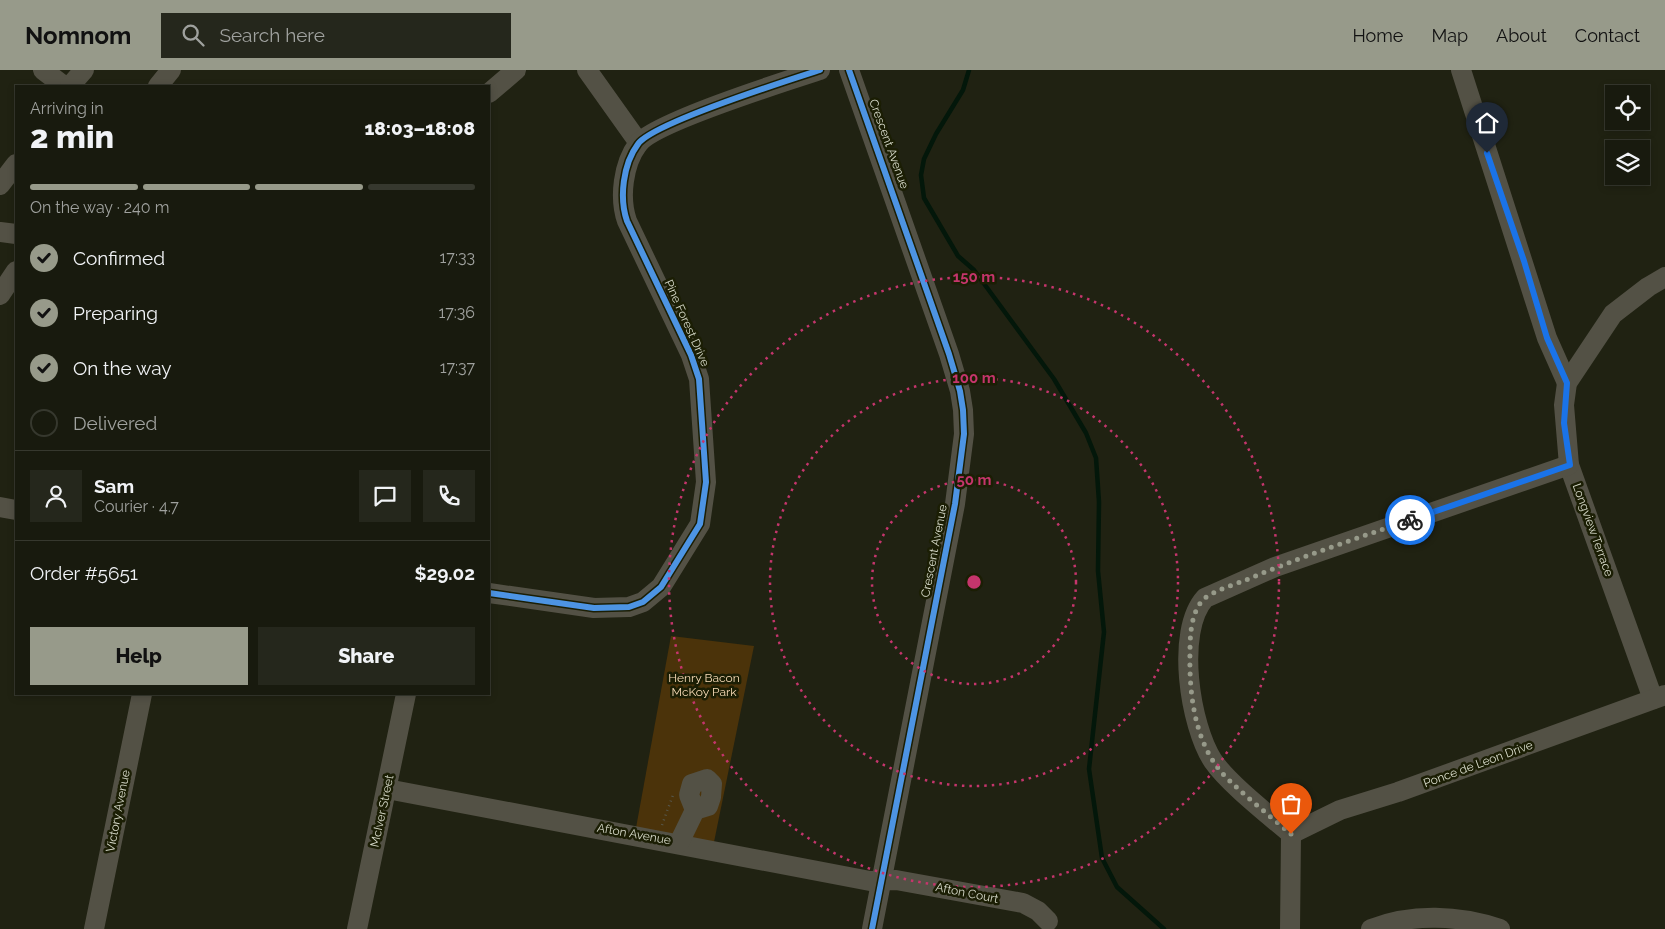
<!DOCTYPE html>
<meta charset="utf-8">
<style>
:root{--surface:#181a0e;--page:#25271c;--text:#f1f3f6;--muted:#9fa19e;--line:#36382e;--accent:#979a8a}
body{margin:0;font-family:Raleway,sans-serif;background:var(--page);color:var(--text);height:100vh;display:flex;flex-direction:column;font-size:19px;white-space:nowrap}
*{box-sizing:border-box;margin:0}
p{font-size:16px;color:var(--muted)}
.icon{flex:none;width:28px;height:28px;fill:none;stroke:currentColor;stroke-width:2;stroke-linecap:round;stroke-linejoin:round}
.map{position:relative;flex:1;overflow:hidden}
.side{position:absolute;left:15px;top:15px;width:475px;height:610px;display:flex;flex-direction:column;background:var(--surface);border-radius:0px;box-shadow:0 2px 8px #0003,0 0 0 1px var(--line)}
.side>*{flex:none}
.controls{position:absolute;left:1605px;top:15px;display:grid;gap:10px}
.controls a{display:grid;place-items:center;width:45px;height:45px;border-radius:0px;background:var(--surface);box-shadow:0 2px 8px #0003,0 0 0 1px var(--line);font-size:25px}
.pin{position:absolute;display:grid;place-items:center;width:42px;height:42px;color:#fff;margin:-51px -21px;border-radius:50% 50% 50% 0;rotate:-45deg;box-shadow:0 0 5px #0007}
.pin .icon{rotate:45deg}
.courier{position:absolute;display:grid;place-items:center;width:50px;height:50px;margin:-25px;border:4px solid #1a73e8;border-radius:50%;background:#fff;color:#222;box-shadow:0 1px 6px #0007}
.overview em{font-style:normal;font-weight:800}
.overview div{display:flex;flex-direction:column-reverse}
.overview{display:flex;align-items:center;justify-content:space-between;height:85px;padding:0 15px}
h1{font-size:32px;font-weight:800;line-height:38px}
.bar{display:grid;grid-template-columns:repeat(4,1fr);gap:8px 5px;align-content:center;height:60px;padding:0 15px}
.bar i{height:6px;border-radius:4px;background:var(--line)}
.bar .active{background:var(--accent)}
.bar p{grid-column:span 4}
.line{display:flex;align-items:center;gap:12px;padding:0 15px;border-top:1px solid var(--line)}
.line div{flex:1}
.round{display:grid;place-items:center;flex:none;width:52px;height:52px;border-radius:0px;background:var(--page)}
ol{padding:0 15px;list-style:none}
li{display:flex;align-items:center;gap:15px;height:55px}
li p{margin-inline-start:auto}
li .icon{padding:5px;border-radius:50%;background:var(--accent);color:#111;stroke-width:4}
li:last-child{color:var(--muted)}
li i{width:28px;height:28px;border:2px solid var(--line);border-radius:50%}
.primary-button{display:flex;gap:10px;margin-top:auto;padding:10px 15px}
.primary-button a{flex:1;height:58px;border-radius:0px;background:var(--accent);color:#111;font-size:20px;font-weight:800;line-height:58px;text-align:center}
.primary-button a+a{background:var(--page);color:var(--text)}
header{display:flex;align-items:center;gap:30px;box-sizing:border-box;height:70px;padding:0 25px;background:var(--accent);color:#111}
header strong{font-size:24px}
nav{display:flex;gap:28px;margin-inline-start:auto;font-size:18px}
.search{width:350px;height:45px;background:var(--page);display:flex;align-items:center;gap:12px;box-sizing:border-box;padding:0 18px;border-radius:0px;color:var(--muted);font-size:19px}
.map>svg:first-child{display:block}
.green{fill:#4b330a}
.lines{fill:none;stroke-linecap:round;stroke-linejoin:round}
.stream{stroke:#03170a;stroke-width:4.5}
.path{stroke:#57574c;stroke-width:2.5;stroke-dasharray:1 4;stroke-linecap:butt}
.minor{stroke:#535145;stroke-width:20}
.cycleway-casing{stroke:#1b1e04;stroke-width:9}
.cycleway{stroke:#4d94e3;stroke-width:6}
.done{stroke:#979a8a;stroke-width:5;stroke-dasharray:0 9}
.route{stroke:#1a73e8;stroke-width:6}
.ring{fill:none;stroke:#c5356c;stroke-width:2.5;stroke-dasharray:2.5 5}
.labels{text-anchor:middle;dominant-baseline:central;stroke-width:5;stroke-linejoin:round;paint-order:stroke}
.street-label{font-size:12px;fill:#d7daca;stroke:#1b1e04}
.park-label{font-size:12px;fill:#faddb9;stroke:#1b1e04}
.centre{fill:#c5356c;stroke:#1b1e04;stroke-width:2.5}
.ring-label{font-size:15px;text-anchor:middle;font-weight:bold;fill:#c5356c;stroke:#1b1e04;stroke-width:5;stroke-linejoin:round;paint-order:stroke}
</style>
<header>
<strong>Nomnom</strong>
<div class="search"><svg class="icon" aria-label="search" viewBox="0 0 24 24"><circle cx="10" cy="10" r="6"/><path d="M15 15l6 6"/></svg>Search here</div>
<nav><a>Home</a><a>Map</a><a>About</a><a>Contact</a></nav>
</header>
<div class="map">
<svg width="1665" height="859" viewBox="0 0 1665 859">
<rect width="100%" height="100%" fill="#202212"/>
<path class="green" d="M671,566L754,576L714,772L636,758Z"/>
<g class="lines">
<path class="stream" d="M969,0L963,20L936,64L924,89L921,105L924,128L958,186L974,200L1054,309L1086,363L1096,388L1099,432L1098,501L1104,562L1089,699L1102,788L1117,817L1164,859"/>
<path class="path" d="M662,755L673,725"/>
<g class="minor">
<path d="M43,0L64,16"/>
<path d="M587,0L639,73"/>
<path d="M849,0L949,284L960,321L963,340L964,364L955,434L872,859"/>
<path d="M1461,0L1547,268L1567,313"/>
<path d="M70,16L84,0"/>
<path d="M158,16L171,0"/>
<path d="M489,23L516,0"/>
<path d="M0,115L16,94"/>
<path d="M0,162L16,164"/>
<path d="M0,225L16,201"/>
<path d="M0,437L16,440"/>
<path d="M489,523L594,538L629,537L643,532L661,517L700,454L706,412L699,309L691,285L627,151C619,128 623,94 638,74C653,53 789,10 820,0"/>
<path d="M1653,629L1569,395L1564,335L1567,313L1613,244L1648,217L1665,207"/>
<path d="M387,719L870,811L896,810L1023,833L1038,841L1048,851"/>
<path d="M1291,764L1340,740L1398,722L1665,625"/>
<path d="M679,773L695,740L708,736L711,727L712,714L707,709L692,714L689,725L695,740"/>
<path d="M94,859L142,624"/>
<path d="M357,859L406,624"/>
<path d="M1290,859L1291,764C1269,745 1229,714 1213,691C1190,656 1175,561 1205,528L1275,497L1569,395"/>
<path d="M1371,859C1412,843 1459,845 1500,859"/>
</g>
<g class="cycleway-casing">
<g id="cycleway">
<path d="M849,0L949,284L960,321L963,340L964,364L955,434L872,859"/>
<path d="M489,523L594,538L629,537L643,532L661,517L700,454L706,412L699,309L691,285L627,151C619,128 623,94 638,74C653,53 789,10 820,0"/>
</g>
</g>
<use href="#cycleway" class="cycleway"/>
</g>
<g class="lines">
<path class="done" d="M1291,764C1270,746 1241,723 1223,704C1194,672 1189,622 1190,582C1190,565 1191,540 1205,528C1216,520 1233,515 1246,510C1300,487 1355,469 1410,450"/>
<path class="route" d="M1410,450L1570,395L1564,353L1567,313L1547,268L1524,191L1487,83"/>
</g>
<g class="ring">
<circle cx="974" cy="512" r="102"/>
<circle cx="974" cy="512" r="204"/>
<circle cx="974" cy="512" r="305"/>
</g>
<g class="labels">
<g class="street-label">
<text transform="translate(889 74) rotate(70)">Crescent Avenue</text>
<text transform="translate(687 253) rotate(66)">Pine Forest Drive</text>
<text transform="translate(1593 460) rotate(70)">Longview Terrace</text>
<text transform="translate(934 481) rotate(-79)">Crescent Avenue</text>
<text transform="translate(1478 694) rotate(-20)">Ponce de Leon Drive</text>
<text transform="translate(118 741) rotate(-79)">Victory Avenue</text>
<text transform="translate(382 741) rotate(-78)">McIver Street</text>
<text transform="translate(634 764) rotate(10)">Afton Avenue</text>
<text transform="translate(967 823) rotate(11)">Afton Court</text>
</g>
<g class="park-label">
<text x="704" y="608">Henry Bacon<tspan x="704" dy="14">McKoy Park</tspan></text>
</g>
</g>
<circle cx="974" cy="512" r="8" class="centre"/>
<g class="ring-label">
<text x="974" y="212">150 m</text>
<text x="974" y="313">100 m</text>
<text x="974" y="415">50 m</text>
</g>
</svg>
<div class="controls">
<a><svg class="icon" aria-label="locate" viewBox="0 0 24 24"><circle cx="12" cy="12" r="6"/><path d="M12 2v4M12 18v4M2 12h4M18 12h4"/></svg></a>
<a><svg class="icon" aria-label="layers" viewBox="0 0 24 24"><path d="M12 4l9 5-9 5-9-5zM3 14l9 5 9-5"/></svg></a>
</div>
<div class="pin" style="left:1291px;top:764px;background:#ea580c"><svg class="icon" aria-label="bag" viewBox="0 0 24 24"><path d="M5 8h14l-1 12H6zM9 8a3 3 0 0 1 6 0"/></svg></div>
<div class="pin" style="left:1487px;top:83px;background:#1f2937"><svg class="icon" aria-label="home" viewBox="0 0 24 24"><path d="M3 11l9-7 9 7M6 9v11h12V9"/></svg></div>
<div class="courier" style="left:1410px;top:450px"><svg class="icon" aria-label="bike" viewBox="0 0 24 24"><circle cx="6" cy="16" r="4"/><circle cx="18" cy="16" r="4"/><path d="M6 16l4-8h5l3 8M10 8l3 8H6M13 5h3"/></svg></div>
<section class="side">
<div class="overview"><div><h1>2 min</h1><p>Arriving in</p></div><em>18:03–18:08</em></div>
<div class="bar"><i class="active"></i><i class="active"></i><i class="active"></i><i></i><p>On the way · 240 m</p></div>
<ol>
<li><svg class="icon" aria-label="check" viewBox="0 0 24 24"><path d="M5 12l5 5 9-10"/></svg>Confirmed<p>17:33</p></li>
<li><svg class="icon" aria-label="check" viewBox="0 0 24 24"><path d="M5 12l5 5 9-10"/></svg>Preparing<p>17:36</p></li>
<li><svg class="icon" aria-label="check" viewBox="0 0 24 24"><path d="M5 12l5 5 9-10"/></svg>On the way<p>17:37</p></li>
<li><i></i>Delivered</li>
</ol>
<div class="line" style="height:90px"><a class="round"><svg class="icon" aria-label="person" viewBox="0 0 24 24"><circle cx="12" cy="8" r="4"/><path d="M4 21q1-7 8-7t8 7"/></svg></a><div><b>Sam</b><p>Courier · 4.7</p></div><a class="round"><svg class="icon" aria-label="chat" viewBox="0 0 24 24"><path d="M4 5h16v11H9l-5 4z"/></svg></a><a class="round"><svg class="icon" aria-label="phone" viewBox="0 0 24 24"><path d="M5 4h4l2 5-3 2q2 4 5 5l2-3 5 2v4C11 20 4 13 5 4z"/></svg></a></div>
<div class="line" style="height:65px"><div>Order #5651</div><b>$29.02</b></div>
<div class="primary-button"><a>Help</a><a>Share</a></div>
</section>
</div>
